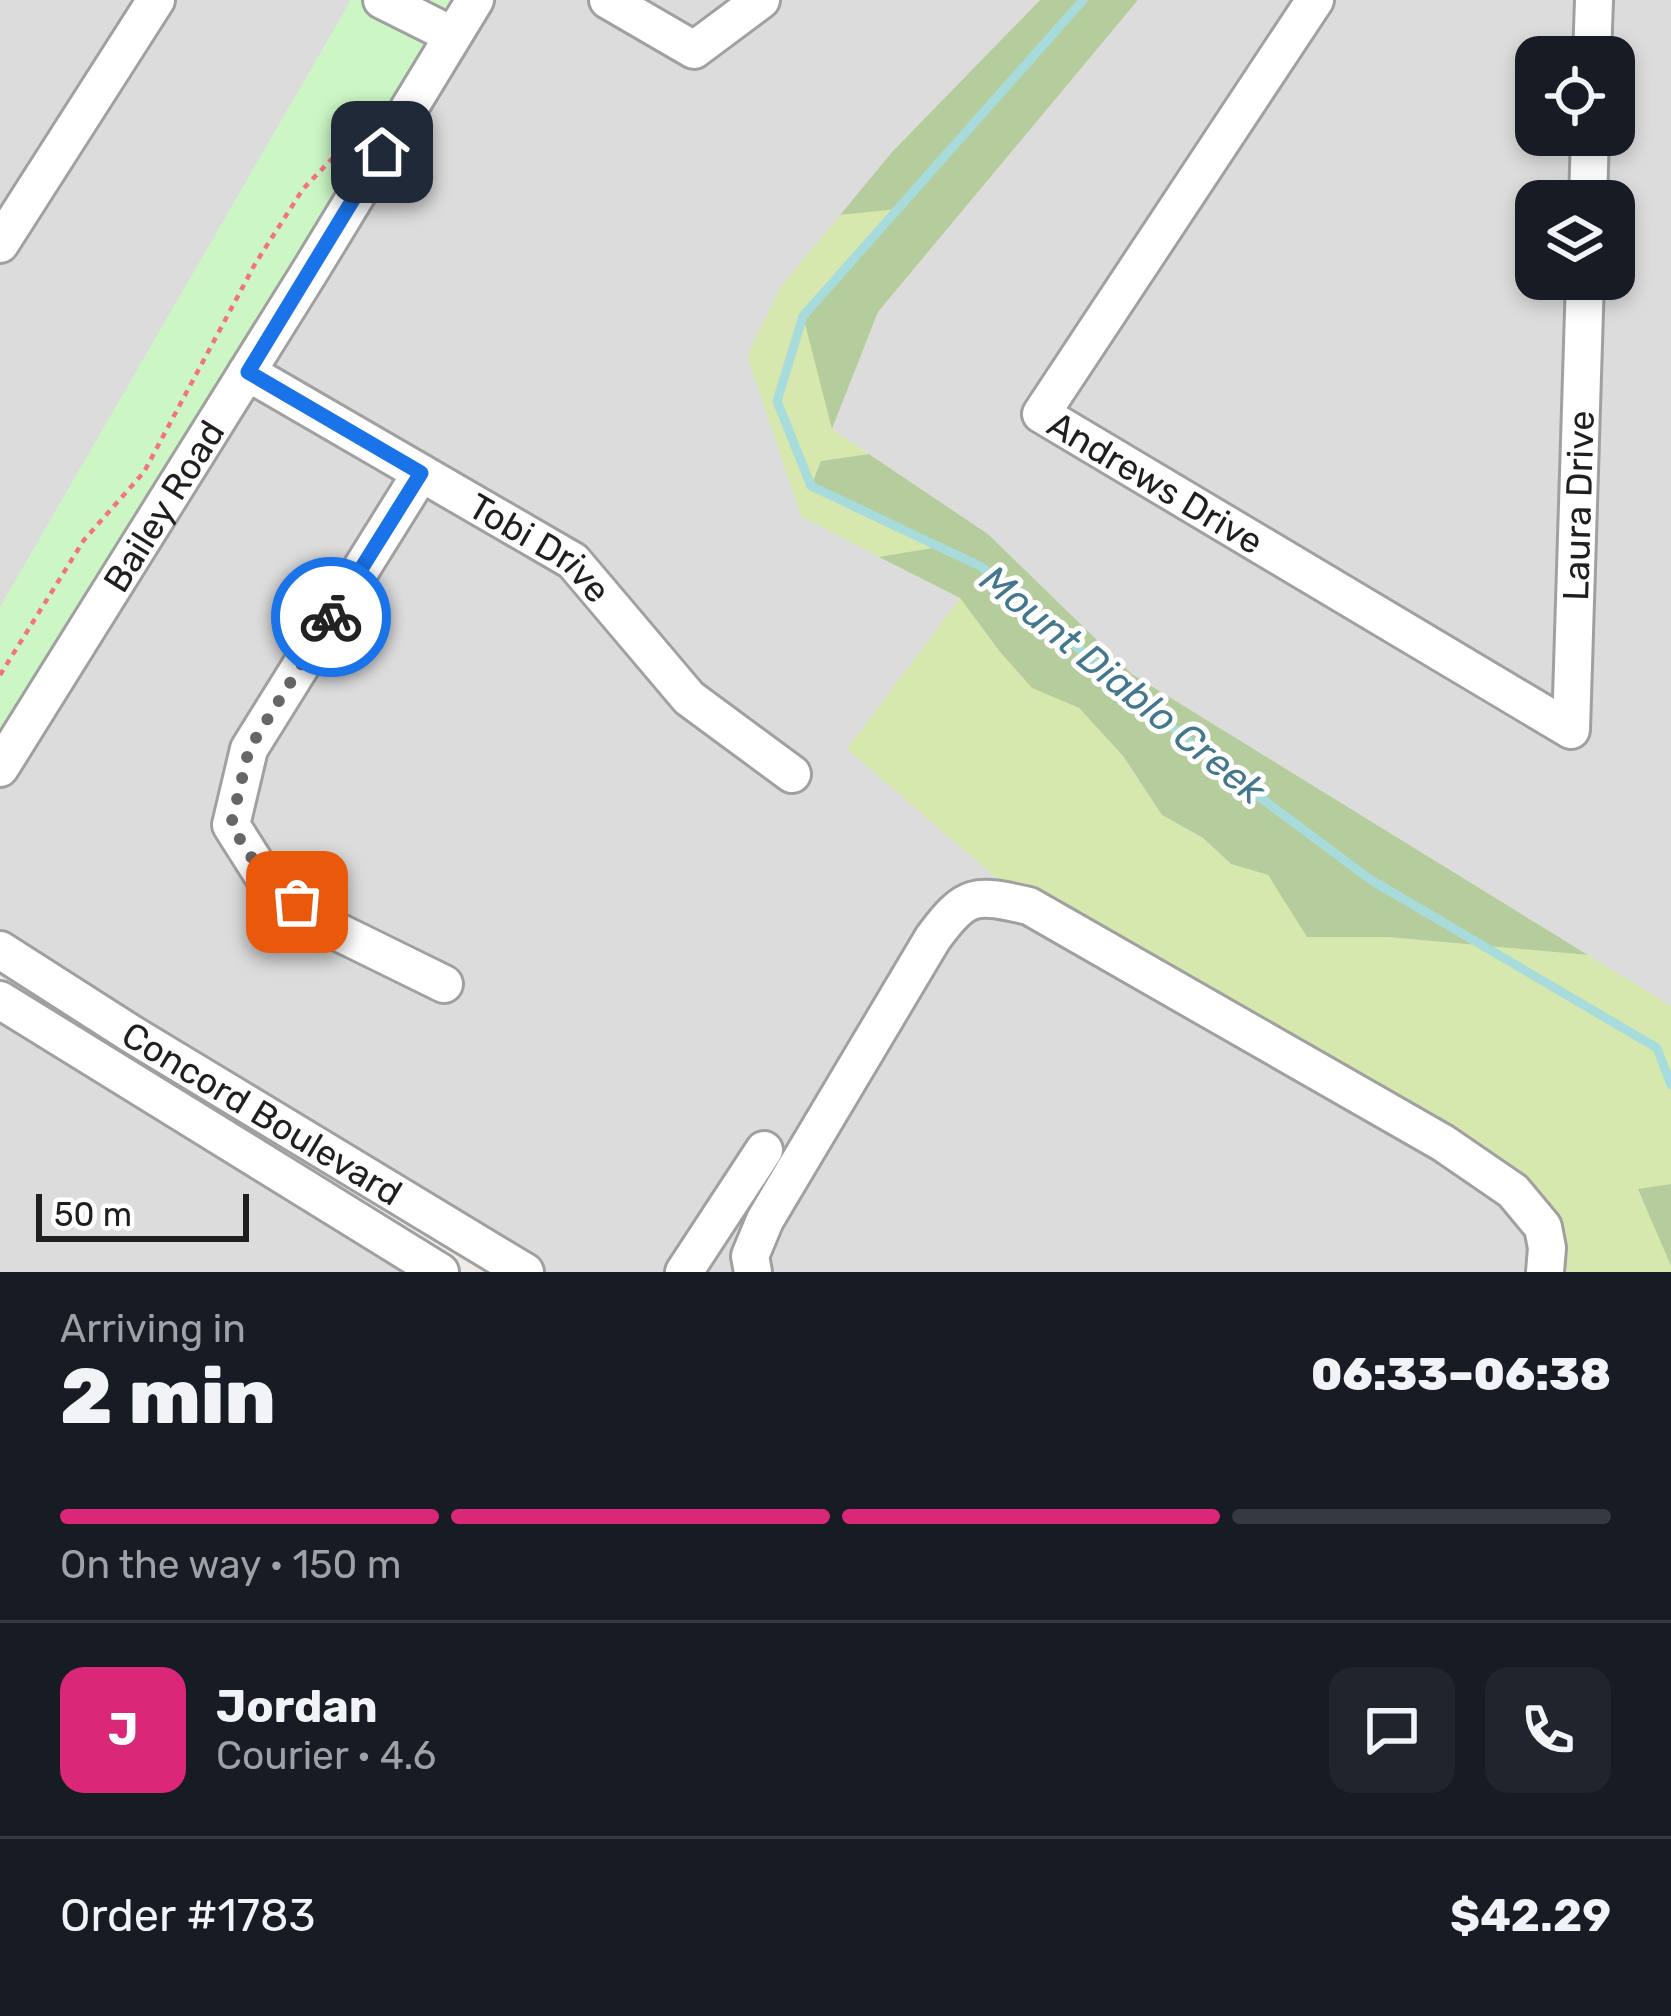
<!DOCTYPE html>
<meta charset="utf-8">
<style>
:root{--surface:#171b24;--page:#20242c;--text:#f1f3f6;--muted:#9ea1a6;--line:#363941;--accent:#db2777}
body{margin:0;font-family:Rubik,sans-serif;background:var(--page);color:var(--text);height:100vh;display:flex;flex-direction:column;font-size:45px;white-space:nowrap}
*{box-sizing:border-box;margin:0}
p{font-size:39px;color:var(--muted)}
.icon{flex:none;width:66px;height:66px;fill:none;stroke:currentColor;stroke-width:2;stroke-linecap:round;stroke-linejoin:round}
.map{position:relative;height:1272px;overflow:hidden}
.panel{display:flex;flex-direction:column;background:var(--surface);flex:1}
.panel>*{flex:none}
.controls{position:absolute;left:1515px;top:36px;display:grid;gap:24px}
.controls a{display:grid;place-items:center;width:120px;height:120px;border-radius:24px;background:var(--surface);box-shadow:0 6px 18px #0003;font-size:60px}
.scale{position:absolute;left:36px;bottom:30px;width:213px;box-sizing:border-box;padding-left:12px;border:6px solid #1f1f1f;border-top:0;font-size:33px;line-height:42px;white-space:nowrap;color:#1f1f1f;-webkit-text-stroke:9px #fff;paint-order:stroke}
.pin{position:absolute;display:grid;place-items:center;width:102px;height:102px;color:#fff;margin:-51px;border-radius:24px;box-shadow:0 6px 18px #0006}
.courier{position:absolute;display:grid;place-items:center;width:120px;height:120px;margin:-60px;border:9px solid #1a73e8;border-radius:50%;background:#fff;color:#222;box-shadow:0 3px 15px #0007}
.headline em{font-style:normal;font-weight:800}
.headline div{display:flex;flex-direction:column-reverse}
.headline{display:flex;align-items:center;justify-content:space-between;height:204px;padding:0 60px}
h1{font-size:78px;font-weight:800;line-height:90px}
.bar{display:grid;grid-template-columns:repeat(4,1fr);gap:18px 12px;align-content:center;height:144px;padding:0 60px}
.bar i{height:15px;border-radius:9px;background:var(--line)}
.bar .current{background:var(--accent)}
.bar p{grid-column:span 4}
.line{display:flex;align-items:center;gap:30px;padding:0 60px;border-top:3px solid var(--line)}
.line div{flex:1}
.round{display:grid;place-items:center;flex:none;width:126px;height:126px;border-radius:24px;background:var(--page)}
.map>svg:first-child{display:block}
.residential{fill:#dddcdd;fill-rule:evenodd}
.grass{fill:#d6e8ae}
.forest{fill:#b5cd9d}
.park{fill:#ccf7c5}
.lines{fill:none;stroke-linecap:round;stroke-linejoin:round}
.stream{stroke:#a8dbdb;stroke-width:9}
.minor-casing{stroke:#a0a0a0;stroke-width:42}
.path{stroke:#f47380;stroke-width:4.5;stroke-dasharray:6 6;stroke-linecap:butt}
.minor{stroke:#fff;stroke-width:36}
.done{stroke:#686665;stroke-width:12;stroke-dasharray:0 21.6}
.route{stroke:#1a73e8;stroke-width:15}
.labels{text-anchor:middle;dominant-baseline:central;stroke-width:10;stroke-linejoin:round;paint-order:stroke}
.street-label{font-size:36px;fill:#1f1f1f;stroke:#fff}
.water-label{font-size:39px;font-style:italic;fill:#43778d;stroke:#fff}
</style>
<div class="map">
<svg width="1671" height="1272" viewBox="0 0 1671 1272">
<rect width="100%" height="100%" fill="#f0ebe6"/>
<g class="residential">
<path d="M0,0H375L0,617Z"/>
<path d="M475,0H1040L892,152L780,288L801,516L960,598L847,749L1513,1191L1545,1272H525L0,950V768Z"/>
<path d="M1138,0H1671V1006L1132,674L988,534L832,429L878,312ZM1536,57H1614V135H1536ZM1536,201H1614V279H1536Z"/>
<path d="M0,1000L440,1272H0Z"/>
</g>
<g class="grass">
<path d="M899,208L832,429L869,454L821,461L942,548L879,557L801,516L747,356L780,288L840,215Z"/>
<path d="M960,598L1000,652L1032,688L1079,708L1123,756L1162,815L1203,838L1231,864L1268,875L1308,937H1387L1588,955L1671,1006V1184L1640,1189L1671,1266V1272H1545L1513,1191L1029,906L847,749Z"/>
</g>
<g class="forest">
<path d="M1040,0H1138L878,312L832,429L803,316L898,209L840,215L892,152Z"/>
<path d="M869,454L988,534L1132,674L1588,955L1387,937H1307L1268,875L1231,864L1203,838L1162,815L1123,756L1079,708L1032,688L1000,652L960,598L879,557L939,547L811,486L821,461Z"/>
<path d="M1671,1184V1266L1638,1189Z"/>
</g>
<path class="park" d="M351,0H475L0,768V607Z"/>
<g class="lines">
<path class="stream" d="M1083,0L803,316L777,401L811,486L982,567L1223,770L1371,880L1657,1048L1671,1085"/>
<g class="minor-casing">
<g id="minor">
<path d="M382,0L452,35"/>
<path d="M608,0L694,50L761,0"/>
<path id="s1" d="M1315,0L1041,414L1571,730L1585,279"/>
<path d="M1592,57L1594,0"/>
<path d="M1588,201L1590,135"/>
<path d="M0,244L156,0"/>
<path id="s2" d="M247,372L573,561L689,698L792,774"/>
<path d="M421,473L249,749L231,825L264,877L330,928L444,984"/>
<path id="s3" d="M0,768L312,268L475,0"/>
<path id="s4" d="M0,950L133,1035L525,1272"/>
<path d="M0,1000L440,1272"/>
<path d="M684,1272L764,1150"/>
<path d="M753,1272L750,1256L765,1220L933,938C967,892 975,894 1029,906L1443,1143L1513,1191L1543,1227L1547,1248L1545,1272"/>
</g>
</g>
<path class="path" d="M0,675L84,540L144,472L255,264L303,189L350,140"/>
<use href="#minor" class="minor"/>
</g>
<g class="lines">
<path class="done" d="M297,902L264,877L231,825L249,749L331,617"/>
<path class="route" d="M331,617L421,473L248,372L382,152"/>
</g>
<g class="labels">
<g class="street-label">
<text stroke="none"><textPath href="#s1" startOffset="630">Andrews Drive</textPath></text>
<text stroke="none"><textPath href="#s1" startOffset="1338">Laura Drive</textPath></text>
<text stroke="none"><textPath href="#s3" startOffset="309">Bailey Road</textPath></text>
<text stroke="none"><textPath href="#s2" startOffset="342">Tobi Drive</textPath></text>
<text stroke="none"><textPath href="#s4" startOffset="309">Concord Boulevard</textPath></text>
</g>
<g class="water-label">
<text transform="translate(1123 685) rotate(39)">Mount Diablo Creek</text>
</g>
</g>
</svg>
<div class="controls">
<a><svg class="icon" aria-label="locate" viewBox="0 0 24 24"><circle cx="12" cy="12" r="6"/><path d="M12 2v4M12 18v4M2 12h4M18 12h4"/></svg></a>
<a><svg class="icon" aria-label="layers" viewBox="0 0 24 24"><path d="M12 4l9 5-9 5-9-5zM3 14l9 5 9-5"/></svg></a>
</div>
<div class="scale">50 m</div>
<div class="pin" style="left:297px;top:902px;background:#ea580c"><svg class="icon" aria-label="bag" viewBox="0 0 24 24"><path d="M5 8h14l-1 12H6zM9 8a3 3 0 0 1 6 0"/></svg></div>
<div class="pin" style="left:382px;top:152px;background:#1f2937"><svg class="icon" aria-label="home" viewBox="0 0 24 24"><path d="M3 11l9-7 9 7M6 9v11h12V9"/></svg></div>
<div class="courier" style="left:331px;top:617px"><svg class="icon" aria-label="bike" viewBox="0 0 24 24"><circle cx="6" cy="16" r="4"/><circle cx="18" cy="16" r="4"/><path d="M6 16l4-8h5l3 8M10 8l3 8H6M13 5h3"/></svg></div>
</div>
<section class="panel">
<div class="headline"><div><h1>2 min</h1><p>Arriving in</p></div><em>06:33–06:38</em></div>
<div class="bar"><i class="current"></i><i class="current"></i><i class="current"></i><i></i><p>On the way · 150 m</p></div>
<div class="line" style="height:216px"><b class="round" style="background:var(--accent);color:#fff">J</b><div><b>Jordan</b><p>Courier · 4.6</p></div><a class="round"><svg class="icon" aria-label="chat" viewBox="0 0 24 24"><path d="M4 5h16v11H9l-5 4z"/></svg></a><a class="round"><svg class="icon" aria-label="phone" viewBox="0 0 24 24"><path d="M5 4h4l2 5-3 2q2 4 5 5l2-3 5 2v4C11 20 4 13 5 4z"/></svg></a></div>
<div class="line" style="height:156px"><div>Order #1783</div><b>$42.29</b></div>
</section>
